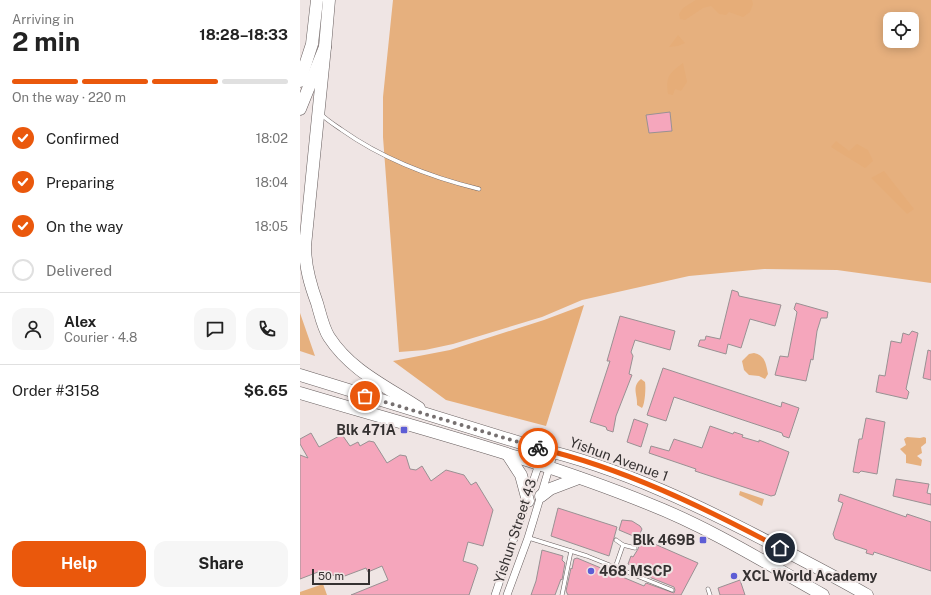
<!DOCTYPE html>
<meta charset="utf-8">
<style>
:root{--surface:#fff;--page:#f6f6f6;--text:#222;--muted:#767676;--line:#e0e0e0;--accent:#ea580c}
body{margin:0;font-family:"Public Sans",sans-serif;background:var(--page);color:var(--text);height:100vh;display:flex;flex-direction:column;font-size:15px;white-space:nowrap}
*{box-sizing:border-box;margin:0}
p{font-size:13px;color:var(--muted)}
.icon{flex:none;width:22px;height:22px;fill:none;stroke:currentColor;stroke-width:2;stroke-linecap:round;stroke-linejoin:round}
.map{position:relative;flex:1;overflow:hidden}
.drawer{display:flex;flex-direction:column;background:var(--surface);width:300px}
.drawer>*{flex:none}
.fabs{position:absolute;left:583px;top:12px;display:grid;gap:8px}
.fabs a{display:grid;place-items:center;width:36px;height:36px;border-radius:8px;background:var(--surface);box-shadow:0 2px 10px #0003;font-size:20px}
.scale{position:absolute;left:12px;bottom:10px;width:58px;box-sizing:border-box;padding-left:4px;border:2px solid #353131;border-top:0;font-size:11px;line-height:14px;white-space:nowrap;color:#353131;-webkit-text-stroke:3px #efe5e4;paint-order:stroke}
.pin{position:absolute;display:grid;place-items:center;width:34px;height:34px;color:#fff;margin:-17px;border:2px solid #fff;border-radius:50%;box-shadow:0 1px 4px #0007}
.courier{position:absolute;display:grid;place-items:center;width:40px;height:40px;margin:-20px;border:3px solid #ea580c;border-radius:50%;background:#fff;color:#222;box-shadow:0 1px 5px #0007}
.summary em{font-style:normal;font-weight:700}
.summary div{display:flex;flex-direction:column-reverse}
.summary{display:flex;align-items:center;justify-content:space-between;height:68px;padding:0 12px}
h1{font-size:26px;font-weight:700;line-height:30px}
.bar{display:grid;grid-template-columns:repeat(4,1fr);gap:6px 4px;align-content:center;height:48px;padding:0 12px}
.bar i{height:5px;border-radius:3px;background:var(--line)}
.bar .active{background:var(--accent)}
.bar p{grid-column:span 4}
.line{display:flex;align-items:center;gap:10px;padding:0 12px;border-top:1px solid var(--line)}
.line div{flex:1}
.round{display:grid;place-items:center;flex:none;width:42px;height:42px;border-radius:12px;background:var(--page)}
ol{padding:0 12px;list-style:none}
li{display:flex;align-items:center;gap:12px;height:44px}
li p{margin-inline-start:auto}
li .icon{padding:4px;border-radius:50%;background:var(--accent);color:#fff;stroke-width:4}
li:last-child{color:var(--muted)}
li i{width:22px;height:22px;border:2px solid var(--line);border-radius:50%}
.primary-button{display:flex;gap:8px;margin-top:auto;padding:8px 12px}
.primary-button a{flex:1;height:46px;border-radius:12px;background:var(--accent);color:#fff;font-size:16px;font-weight:700;line-height:46px;text-align:center}
.primary-button a+a{background:var(--page);color:var(--text)}
main{display:flex;flex:1;min-height:0}
.map>svg:first-child{display:block}
.green{fill:#e6b07e;fill-rule:evenodd}
.forest{fill:#e6ad78}
.building{fill:#f5a6bc;stroke:#999193}
.lines{fill:none;stroke-linecap:round;stroke-linejoin:round}
.lane-casing{stroke:#675e5e;stroke-width:4.5}
.street-casing{stroke:#675e5e;stroke-width:8}
.primary-casing{stroke:#675e5e;stroke-width:13}
.lane{stroke:#fff;stroke-width:3.5}
.street{stroke:#fff;stroke-width:7}
.primary{stroke:#fff;stroke-width:12}
.done{stroke:#767070;stroke-width:4;stroke-dasharray:0 7.2}
.route{stroke:#ea580c;stroke-width:5}
.poi-dot{fill:#5d5dd5;stroke:#efe5e4;stroke-width:1.5}
.labels{text-anchor:middle;dominant-baseline:central;stroke-width:4;stroke-linejoin:round;paint-order:stroke}
.poi-label{font-size:14px;font-weight:bold;fill:#353131;stroke:#efe5e4;text-anchor:end}
.street-label{font-size:14px;fill:#353131;stroke:#efe5e4}
</style>
<main>
<section class="drawer">
<div class="summary"><div><h1>2 min</h1><p>Arriving in</p></div><em>18:28–18:33</em></div>
<div class="bar"><i class="active"></i><i class="active"></i><i class="active"></i><i></i><p>On the way · 220 m</p></div>
<ol>
<li><svg class="icon" aria-label="check" viewBox="0 0 24 24"><path d="M5 12l5 5 9-10"/></svg>Confirmed<p>18:02</p></li>
<li><svg class="icon" aria-label="check" viewBox="0 0 24 24"><path d="M5 12l5 5 9-10"/></svg>Preparing<p>18:04</p></li>
<li><svg class="icon" aria-label="check" viewBox="0 0 24 24"><path d="M5 12l5 5 9-10"/></svg>On the way<p>18:05</p></li>
<li><i></i>Delivered</li>
</ol>
<div class="line" style="height:72px"><a class="round"><svg class="icon" aria-label="person" viewBox="0 0 24 24"><circle cx="12" cy="8" r="4"/><path d="M4 21q1-7 8-7t8 7"/></svg></a><div><b>Alex</b><p>Courier · 4.8</p></div><a class="round"><svg class="icon" aria-label="chat" viewBox="0 0 24 24"><path d="M4 5h16v11H9l-5 4z"/></svg></a><a class="round"><svg class="icon" aria-label="phone" viewBox="0 0 24 24"><path d="M5 4h4l2 5-3 2q2 4 5 5l2-3 5 2v4C11 20 4 13 5 4z"/></svg></a></div>
<div class="line" style="height:52px"><div>Order #3158</div><b>$6.65</b></div>
<div class="primary-button"><a>Help</a><a>Share</a></div>
</section>
<div class="map">
<svg width="631" height="595" viewBox="0 0 631 595">
<rect width="100%" height="100%" fill="#efe5e4"/>
<g class="green">
<path d="M93,0H631V283L537,270L464,269L389,276L282,300L242,317L153,344L125,350L99,352L83,137V97ZM590,19H612V41H590Z"/>
<path d="M0,311V313L15,356L0,351Z"/>
<path d="M454,353C465,355 466,364 468,374L465,379L459,376L449,375L444,370L442,361L449,354Z"/>
<path d="M341,379L345,382C346,387 345,404 342,408L337,405C338,395 331,387 341,379Z"/>
<path d="M607,437L620,438L624,437L626,438V443L621,447L622,453L617,456L622,460L621,466L606,463V455L600,449L606,445L604,439Z"/>
<path d="M440,491L464,499L462,506L439,495Z"/>
<path d="M23,584L27,595H0V592Z"/>
</g>
<g class="forest">
<path d="M396,0H452L453,4L450,12L443,17L429,12L426,15L419,14L411,6L403,8L385,20L380,19L379,14L383,8Z"/>
<path d="M378,35L385,43L378,46L369,47Z"/>
<path d="M383,63L387,82L381,91L375,89L373,95L368,94C366,77 368,74 383,63Z"/>
<path d="M536,141L549,151L557,144L568,150L573,161L565,168L531,147Z"/>
<path d="M584,171L614,209L607,214L571,178Z"/>
<path d="M284,305L246,426L146,400L93,361L150,350L244,320Z"/>
</g>
<g class="building">
<path d="M370,112L372,131L349,133L346,115Z"/>
<path d="M432,290L438,292L439,296L481,305L475,326L450,319L441,348L428,344L426,354L398,346L400,340H405L406,336L420,339Z"/>
<path d="M496,303L528,312L527,318H521L517,331L513,360L511,359L506,381L475,375L480,356L488,357L497,312L494,309Z"/>
<path d="M320,316L375,331L370,350L335,340L331,352L333,356L329,374L332,375L316,416L313,432L307,430L306,427L290,422L310,361H307Z"/>
<path d="M612,331L618,333L606,389L609,392L607,399L576,392L579,375L585,376L591,341L601,343L603,333L609,335Z"/>
<path d="M628,350L631,351V380L623,378Z"/>
<path d="M363,368L481,407L482,402L499,408L489,438L483,436L482,433L374,397L366,421L347,415Z"/>
<path d="M566,418L585,422L577,474L561,471L559,473L553,472L559,439H562Z"/>
<path d="M334,419L348,424L341,447L327,442Z"/>
<path d="M410,426L433,434L434,432L443,435L442,437L459,442V440L489,452L475,495L471,496L395,471L396,469L349,453L351,446L369,451L374,439L402,448Z"/>
<path d="M11,433L19,447L41,435L43,436L50,446L58,442L60,446L69,441L74,442L87,463L100,455L106,456L110,469L116,470L122,466L131,481L146,470L164,475L171,485L176,482L193,510L183,546L168,542L163,561L176,565L178,568L169,595H51L88,580L82,566L68,572L66,568L42,577L18,572L0,579V455L8,458L0,444V439Z"/>
<path d="M596,479L629,484L627,493L631,494V505L593,496Z"/>
<path d="M540,494L606,517L607,514L631,522V571L574,552L573,555L566,553L567,550L535,539L533,534L543,503L538,501Z"/>
<path d="M258,508L317,527L309,556L251,536Z"/>
<path d="M322,520L332,521L340,526L342,529L338,538L319,530Z"/>
<path d="M341,538L398,563L381,595H268L266,591L271,568L272,569L274,559L277,558L344,586L346,583L374,593L375,590L374,587L349,577L351,575L328,564L331,556L333,557L338,549Z"/>
<path d="M242,550L263,556L262,560L265,563L262,580L261,579L255,595H231L236,581Z"/>
<path d="M440,580L445,595H420L418,588Z"/>
</g>
<g class="lines">
<g class="lane-casing">
<g id="lane">
<path d="M22,115C28,121 35,125 42,130C83,159 130,177 179,189"/>
<path d="M229,538L287,556L372,590"/>
<path d="M316,540L323,545"/>
<path d="M315,568L323,545L335,548"/>
<path d="M408,589L410,595"/>
<path d="M262,595L271,551"/>
</g>
</g>
<g class="street-casing">
<g id="street">
<path d="M195,595L244,449"/>
<path d="M207,595L228,538L254,452"/>
</g>
</g>
<g class="primary-casing">
<g id="primary">
<path d="M25,47L5,246C5,267 10,284 17,303C20,313 23,328 29,337C51,371 86,386 119,408"/>
<path d="M0,81L12,44L17,0"/>
<path d="M0,109L25,47L29,0"/>
<path d="M0,375L237,448C322,468 402,507 478,547C508,563 538,578 567,595"/>
<path d="M0,393C117,428 236,458 349,504C410,528 466,563 523,595"/>
<path d="M208,455L221,475L228,501"/>
<path d="M241,496L250,489L279,478"/>
</g>
</g>
<use href="#lane" class="lane"/>
<use href="#street" class="street"/>
<use href="#primary" class="primary"/>
</g>
<g class="lines">
<path class="done" d="M65,396L238,448"/>
<path class="route" d="M238,448C323,468 403,507 480,548"/>
</g>
<g class="poi-dot">
<rect x="100" y="426" width="8" height="8" rx="2"/>
<rect x="399" y="536" width="8" height="8" rx="2"/>
<circle cx="291" cy="571" r="4"/>
<circle cx="434" cy="576" r="4"/>
</g>
<g class="labels">
<g class="poi-label">
<text x="96" y="430">Blk 471A</text>
<text x="395" y="540">Blk 469B</text>
<text x="299" y="571" text-anchor="start">468 MSCP</text>
<text x="442" y="576" text-anchor="start">XCL World Academy</text>
</g>
<g class="street-label">
<text transform="translate(319 459) rotate(20)">Yishun Avenue 1</text>
<text transform="translate(215 531) rotate(-72)">Yishun Street 43</text>
</g>
</g>
</svg>
<div class="fabs">
<a><svg class="icon" aria-label="locate" viewBox="0 0 24 24"><circle cx="12" cy="12" r="6"/><path d="M12 2v4M12 18v4M2 12h4M18 12h4"/></svg></a>
</div>
<div class="scale">50 m</div>
<div class="pin" style="left:65px;top:396px;background:#ea580c"><svg class="icon" aria-label="bag" viewBox="0 0 24 24"><path d="M5 8h14l-1 12H6zM9 8a3 3 0 0 1 6 0"/></svg></div>
<div class="pin" style="left:480px;top:548px;background:#1f2937"><svg class="icon" aria-label="home" viewBox="0 0 24 24"><path d="M3 11l9-7 9 7M6 9v11h12V9"/></svg></div>
<div class="courier" style="left:238px;top:448px"><svg class="icon" aria-label="bike" viewBox="0 0 24 24"><circle cx="6" cy="16" r="4"/><circle cx="18" cy="16" r="4"/><path d="M6 16l4-8h5l3 8M10 8l3 8H6M13 5h3"/></svg></div>
</div>
</main>
